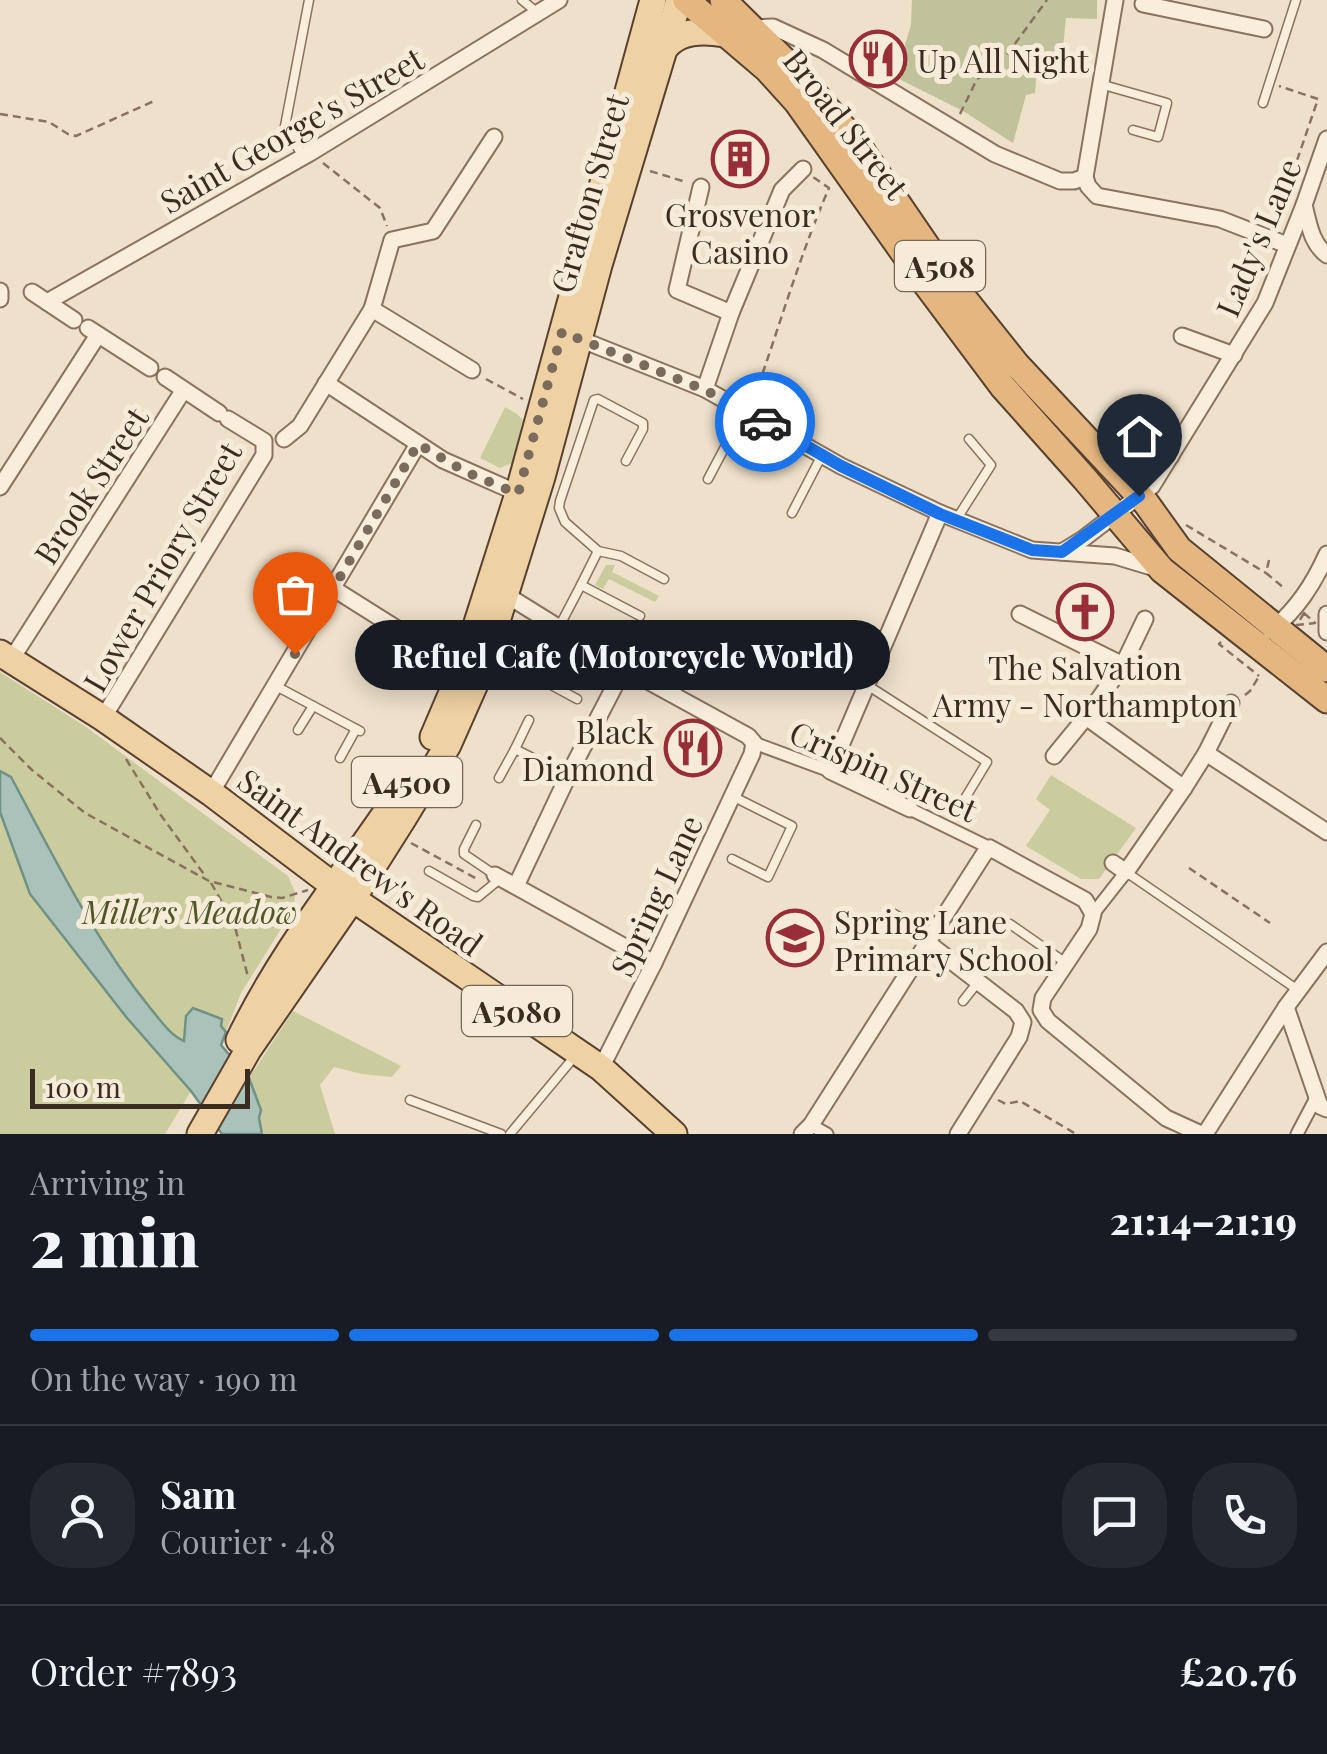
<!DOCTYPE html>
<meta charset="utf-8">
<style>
:root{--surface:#171b24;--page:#242831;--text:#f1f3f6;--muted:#9ea1a6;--line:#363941;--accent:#1a73e8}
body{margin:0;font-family:"Playfair Display",serif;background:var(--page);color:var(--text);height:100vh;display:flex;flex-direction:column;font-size:38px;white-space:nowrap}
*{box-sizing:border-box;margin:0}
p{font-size:32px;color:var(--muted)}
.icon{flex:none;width:55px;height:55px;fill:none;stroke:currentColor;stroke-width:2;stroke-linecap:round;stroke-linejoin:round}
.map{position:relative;height:1134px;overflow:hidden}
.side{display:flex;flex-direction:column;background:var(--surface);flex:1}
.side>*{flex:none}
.scale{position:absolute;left:30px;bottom:25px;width:220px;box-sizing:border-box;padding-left:10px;border:5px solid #3b2c21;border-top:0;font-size:28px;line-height:35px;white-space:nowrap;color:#3b2c21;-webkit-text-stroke:8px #f5ebd8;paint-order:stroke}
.pin{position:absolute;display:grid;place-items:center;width:85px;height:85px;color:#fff;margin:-102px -42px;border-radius:50% 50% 50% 0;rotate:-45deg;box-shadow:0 0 10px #0007}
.pin .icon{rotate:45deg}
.courier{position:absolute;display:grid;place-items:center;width:100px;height:100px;margin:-50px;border:8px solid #1a73e8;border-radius:50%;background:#fff;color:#222;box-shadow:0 2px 12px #0007}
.bubble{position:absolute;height:70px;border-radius:35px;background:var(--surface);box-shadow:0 5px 25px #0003;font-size:32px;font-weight:800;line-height:70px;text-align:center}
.head em{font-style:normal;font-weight:800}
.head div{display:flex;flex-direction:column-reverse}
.head{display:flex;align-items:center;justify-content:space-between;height:170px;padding:0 30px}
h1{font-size:65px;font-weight:800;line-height:75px}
.bar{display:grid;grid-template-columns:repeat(4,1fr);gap:15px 10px;align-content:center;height:120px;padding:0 30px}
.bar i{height:12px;border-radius:8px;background:var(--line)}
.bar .on{background:var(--accent)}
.bar p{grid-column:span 4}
.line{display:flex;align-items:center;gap:25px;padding:0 30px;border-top:2px solid var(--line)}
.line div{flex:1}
.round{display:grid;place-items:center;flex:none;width:105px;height:105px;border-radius:40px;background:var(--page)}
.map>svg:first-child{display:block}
.green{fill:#cacc9d}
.cemetery{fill:#c0c29b}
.water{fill:#aac2b9;stroke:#709186;stroke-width:2.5}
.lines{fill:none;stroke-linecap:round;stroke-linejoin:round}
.service-casing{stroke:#8a725e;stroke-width:11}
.pedestrian-casing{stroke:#8a725e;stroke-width:15}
.minor-casing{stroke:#8a725e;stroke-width:19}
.primary-casing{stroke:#594131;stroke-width:29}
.trunk-casing{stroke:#594131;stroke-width:29}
.path{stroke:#8a725e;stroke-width:2.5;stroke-dasharray:8 5;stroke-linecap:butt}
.service{stroke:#f9eedc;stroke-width:8}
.pedestrian{stroke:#f9eedc;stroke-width:11}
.minor{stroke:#f9eedc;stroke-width:15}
.primary{stroke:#efd2a3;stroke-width:25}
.trunk{stroke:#e4b680;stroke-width:25}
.done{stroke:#7a6b5c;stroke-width:10;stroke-dasharray:0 18}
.route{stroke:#1a73e8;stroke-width:12}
.labels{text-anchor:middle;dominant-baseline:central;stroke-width:10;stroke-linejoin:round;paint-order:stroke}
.shield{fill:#f5ebd8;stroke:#736558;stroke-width:2.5}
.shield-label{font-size:30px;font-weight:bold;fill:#3b2c21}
.poi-label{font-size:32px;fill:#3b2c21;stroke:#f5ebd8;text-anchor:start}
.street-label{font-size:32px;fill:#3b2c21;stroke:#f5ebd8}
.park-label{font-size:32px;font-style:italic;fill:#4f5728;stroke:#f5ebd8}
</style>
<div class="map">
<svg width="1327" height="1134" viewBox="0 0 1327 1134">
<rect width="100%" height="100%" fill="#eee0c9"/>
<g class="green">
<path d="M505,407L517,414L523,420L512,463L500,468L480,458Z"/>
<path d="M606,565H615L612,572L659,596L655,602L609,579L603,589L595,585Z"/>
<path d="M0,672L86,727L288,876L295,892L294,908L241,993L226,1032L221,1026L222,1019L193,1008L186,1016V1038L183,1042L174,1037L141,997L84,915L11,777L0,771Z"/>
<path d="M1051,775L1136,828L1099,879H1081L1026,846L1050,810L1036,799Z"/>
<path d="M0,812L30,894L127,1018L191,1091L165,1134H0Z"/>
<path d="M293,1011L401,1066L392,1077L362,1074L334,1067L320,1085L335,1134H262L259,1118L261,1110L249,1078Z"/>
</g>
<path class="cemetery" d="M912,0H1097V19L1066,18L1061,67L1037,66L1035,93L1026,95L1013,143L963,111L895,77L911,25Z"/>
<path class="water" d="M0,771L11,777C54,857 93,938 151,1009C161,1021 170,1035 184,1041L186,1016L193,1008L222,1019L221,1026L226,1032L221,1045L249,1078L261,1110L259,1118L262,1134H222L191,1091L127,1018L30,894L0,812Z"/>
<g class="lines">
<g class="service-casing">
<g id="service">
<path d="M522,0L539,14"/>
<path d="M1100,84L1167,103L1158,137L1133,130"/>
<path d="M1263,103L1296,0"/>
<path d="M303,157L285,126L309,0"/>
<path d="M626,461L643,429V423L598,399L594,400L560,501L559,508L565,522L598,551L621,556L664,579"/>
<path d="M708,479L744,411"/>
<path d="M792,513L822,455"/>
<path d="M956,520L991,465L969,439"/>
<path d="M581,585L598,551"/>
<path d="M559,627L581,585L640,616"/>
<path d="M531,674L577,699"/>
<path d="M543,681L567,631"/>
<path d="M867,685L987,762L964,800"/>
<path d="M276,686L360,731"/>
<path d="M674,695L704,637L743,657"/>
<path d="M298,730L313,706"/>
<path d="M515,749L529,720"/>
<path d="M340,758L356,729"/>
<path d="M499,778L515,749L568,776"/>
<path d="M732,796L792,826L768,877L732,859"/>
<path d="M476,825L464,849V854L495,875"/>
<path d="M429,871L473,896L478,897L501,878"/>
<path d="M1126,872L1298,990"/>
<path d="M889,911L932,936"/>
<path d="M1010,924L1066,963"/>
<path d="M963,1001L978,982"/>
<path d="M410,1100L501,1134"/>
<path d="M510,1134L575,1056"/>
</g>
</g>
<g class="pedestrian-casing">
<g id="pedestrian">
<path d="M754,743L830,771"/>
<path d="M910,809L990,848"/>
<path d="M1093,914L1126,872"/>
<path d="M811,1125L827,1134"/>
<path d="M1297,1134L1317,1096"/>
</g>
</g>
<g class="minor-casing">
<g id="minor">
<path d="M1115,0L1085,177L1088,186L1097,196L1220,219L1287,245"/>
<path d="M1143,4L1264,29"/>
<path d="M753,28L773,27L823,50L995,154L1060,181H1074L1085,177"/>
<path d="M701,187L677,290L731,313"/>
<path d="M1304,205C1309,224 1311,243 1327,255"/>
<path d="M0,291V299"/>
<path d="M32,292L74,320"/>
<path d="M47,302L310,153L559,0"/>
<path d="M372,309L472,370"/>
<path d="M88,328L150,368"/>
<path d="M572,336L705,389L841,466L940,513L1032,550L1115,556L1158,569"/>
<path d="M1182,336L1234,355"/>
<path d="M165,377L219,413"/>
<path d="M326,383L443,460L522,495"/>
<path d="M705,389L731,313L782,190L803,169"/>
<path d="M284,439L300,426L372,309L392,240L433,231L494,137"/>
<path d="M1107,459C1131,464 1150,469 1171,456"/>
<path d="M0,487L98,335"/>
<path d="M1062,552L1083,539L1152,486L1265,303L1304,205L1327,139"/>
<path d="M334,589L442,657L463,667"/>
<path d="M500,591L624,668L748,736L754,743L752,754L654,963L601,1068"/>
<path d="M1020,614L1123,665"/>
<path d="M1327,614V632"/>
<path d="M1271,631C1297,609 1313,585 1327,554"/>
<path d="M11,660L183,391"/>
<path d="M1086,717L1184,788"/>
<path d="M103,718L264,455V441L228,419"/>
<path d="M1206,753L1327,832"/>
<path d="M1054,756L1086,717L1123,665L1145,619"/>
<path d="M211,793L418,444"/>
<path d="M910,809L830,771L940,513"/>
<path d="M1113,863L1126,872L1184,788L1206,753L1231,703"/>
<path d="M495,875L654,963"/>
<path d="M516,886L568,776L624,668"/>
<path d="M928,943L1016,1011L1023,1022L1019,1037L958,1134"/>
<path d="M1286,1007L1320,1106L1327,1109"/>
<path d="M802,1134L811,1125L984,854L990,848L1085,900L1093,914L1089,929L1043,998L1041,1010L1048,1021L1166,1118L1201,1134"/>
<path d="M1205,1134L1286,1007L1327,952"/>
</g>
</g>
<g class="primary-casing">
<g id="primary">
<path d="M663,51C676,30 703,30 725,34"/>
<path d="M0,653L103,718L211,793L334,886L601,1068L674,1134"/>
<path d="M433,737L463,667L518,494L653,0"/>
<path d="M239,1040C284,946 351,867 408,780"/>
<path d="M200,1134L248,1050L353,898L403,819L448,745L483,666L542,477L599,265L679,0"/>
</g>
</g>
<g class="trunk-casing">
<g id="trunk">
<path d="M686,0L767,69L797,102L923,280L1003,387L1085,479L1162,570L1327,700"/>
<path d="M723,0L796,72L857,144L954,286L1017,365L1146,503L1179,549L1327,669"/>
</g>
</g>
<g class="path">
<path d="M978,77V60"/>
<path d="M0,114L49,122L68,134L76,136L154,101"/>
<path d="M960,114L977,79L989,72L1006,56L1047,0"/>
<path d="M323,163L380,208L387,226"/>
<path d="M650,171L686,182"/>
<path d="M1276,222L1318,99L1279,86"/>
<path d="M486,379L523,399"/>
<path d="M754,398C779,328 799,257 829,188L813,177"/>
<path d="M1186,525L1266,573"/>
<path d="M1269,560L1266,573L1284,588"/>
<path d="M1304,613L1315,623L1297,625Z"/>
<path d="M1221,642L1219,644L1259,676"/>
<path d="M1245,695L1250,691L1258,678"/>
<path d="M0,738L32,770L85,813L209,881L271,897L282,898L308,890"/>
<path d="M126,759L160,814L206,877"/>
<path d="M411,843L479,880"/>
<path d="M1189,868L1270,923"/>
<path d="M211,883L234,923L248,977"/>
<path d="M998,1100L1006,1104L1020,1101L1076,1134"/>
</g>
<use href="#service" class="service"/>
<use href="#pedestrian" class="pedestrian"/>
<use href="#minor" class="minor"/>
<use href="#primary" class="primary"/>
<use href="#trunk" class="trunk"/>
</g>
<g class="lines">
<path class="done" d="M295,654L418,444L466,472L518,494L562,332L705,390L765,422"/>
<path class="route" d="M765,422L841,466L940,514L1032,550L1062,552L1139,496"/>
</g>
<defs>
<g id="restaurant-ring" transform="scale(2.875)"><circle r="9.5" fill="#f5ebd8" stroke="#982f37" stroke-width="1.5"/><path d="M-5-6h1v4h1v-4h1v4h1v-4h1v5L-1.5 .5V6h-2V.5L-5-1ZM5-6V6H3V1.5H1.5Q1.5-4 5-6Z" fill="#982f37"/></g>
<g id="building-ring" transform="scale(2.875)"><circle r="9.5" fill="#f5ebd8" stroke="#982f37" stroke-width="1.5"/><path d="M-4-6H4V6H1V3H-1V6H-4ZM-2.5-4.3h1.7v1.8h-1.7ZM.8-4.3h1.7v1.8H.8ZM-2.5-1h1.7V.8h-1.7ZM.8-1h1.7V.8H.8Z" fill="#982f37"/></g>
<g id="church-ring" transform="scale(2.875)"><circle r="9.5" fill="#f5ebd8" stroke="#982f37" stroke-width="1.5"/><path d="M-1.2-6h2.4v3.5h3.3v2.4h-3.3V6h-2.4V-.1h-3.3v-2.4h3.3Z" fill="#982f37"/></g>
<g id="school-ring" transform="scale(2.875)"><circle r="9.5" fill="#f5ebd8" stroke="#982f37" stroke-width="1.5"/><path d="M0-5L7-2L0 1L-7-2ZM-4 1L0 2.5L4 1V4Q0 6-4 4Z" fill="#982f37"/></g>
</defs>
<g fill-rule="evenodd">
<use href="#restaurant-ring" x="878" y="59"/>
<use href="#building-ring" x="740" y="159"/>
<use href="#church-ring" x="1085" y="612"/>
<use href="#restaurant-ring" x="693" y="748"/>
<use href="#school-ring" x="795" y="938"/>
</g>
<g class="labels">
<g class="shield">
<rect x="895" y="241" width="90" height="50" rx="8"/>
<rect x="352" y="757" width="110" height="50" rx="8"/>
<rect x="462" y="986" width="110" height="50" rx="8"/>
</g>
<g class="shield-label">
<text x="940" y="266">A508</text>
<text x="407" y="782">A4500</text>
<text x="517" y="1011">A5080</text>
</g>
<g class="poi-label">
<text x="917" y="59">Up All Night</text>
<text x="740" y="213" text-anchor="middle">Grosvenor<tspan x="740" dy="37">Casino</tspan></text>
<text x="1085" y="666" text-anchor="middle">The Salvation<tspan x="1085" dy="37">Army - Northampton</tspan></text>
<text x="654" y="730" text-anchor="end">Black<tspan x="654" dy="37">Diamond</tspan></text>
<text x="834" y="920">Spring Lane<tspan x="834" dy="37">Primary School</tspan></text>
</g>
<g class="street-label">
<text transform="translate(847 123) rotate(52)">Broad Street</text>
<text transform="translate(291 129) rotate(-30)">Saint George's Street</text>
<text transform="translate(588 193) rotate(-74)">Grafton Street</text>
<text transform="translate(1257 237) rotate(-67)">Lady's Lane</text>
<text transform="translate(90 485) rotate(-57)">Brook Street</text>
<text transform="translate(161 566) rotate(-60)">Lower Priory Street</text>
<text transform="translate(884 770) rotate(24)">Crispin Street</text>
<text transform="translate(361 861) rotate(36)">Saint Andrew's Road</text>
<text transform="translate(655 895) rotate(-65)">Spring Lane</text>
</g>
<g class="park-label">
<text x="190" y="910">Millers Meadow</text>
</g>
</g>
</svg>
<div class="scale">100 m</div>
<div class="pin" style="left:295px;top:654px;background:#ea580c"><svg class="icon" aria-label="bag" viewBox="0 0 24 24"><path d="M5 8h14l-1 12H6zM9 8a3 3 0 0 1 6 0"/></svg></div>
<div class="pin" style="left:1139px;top:496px;background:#1f2937"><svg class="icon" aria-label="home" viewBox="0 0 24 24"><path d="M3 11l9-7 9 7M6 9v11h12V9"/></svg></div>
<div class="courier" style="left:765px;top:422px"><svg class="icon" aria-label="car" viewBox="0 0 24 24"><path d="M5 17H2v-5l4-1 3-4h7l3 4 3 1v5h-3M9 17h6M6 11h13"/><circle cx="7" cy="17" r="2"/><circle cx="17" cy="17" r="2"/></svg></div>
<div class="bubble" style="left:355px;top:620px;width:535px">Refuel Cafe (Motorcycle World)</div>
</div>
<section class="side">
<div class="head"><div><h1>2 min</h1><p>Arriving in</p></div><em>21:14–21:19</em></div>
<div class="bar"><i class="on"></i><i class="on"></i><i class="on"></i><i></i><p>On the way · 190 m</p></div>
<div class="line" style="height:180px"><a class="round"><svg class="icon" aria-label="person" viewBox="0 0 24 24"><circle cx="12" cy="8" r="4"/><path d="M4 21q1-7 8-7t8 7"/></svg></a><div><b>Sam</b><p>Courier · 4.8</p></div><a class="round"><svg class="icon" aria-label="chat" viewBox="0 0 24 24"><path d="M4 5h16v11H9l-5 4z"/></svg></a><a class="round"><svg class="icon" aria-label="phone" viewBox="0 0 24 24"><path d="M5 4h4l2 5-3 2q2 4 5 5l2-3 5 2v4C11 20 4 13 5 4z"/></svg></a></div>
<div class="line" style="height:130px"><div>Order #7893</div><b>£20.76</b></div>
</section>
